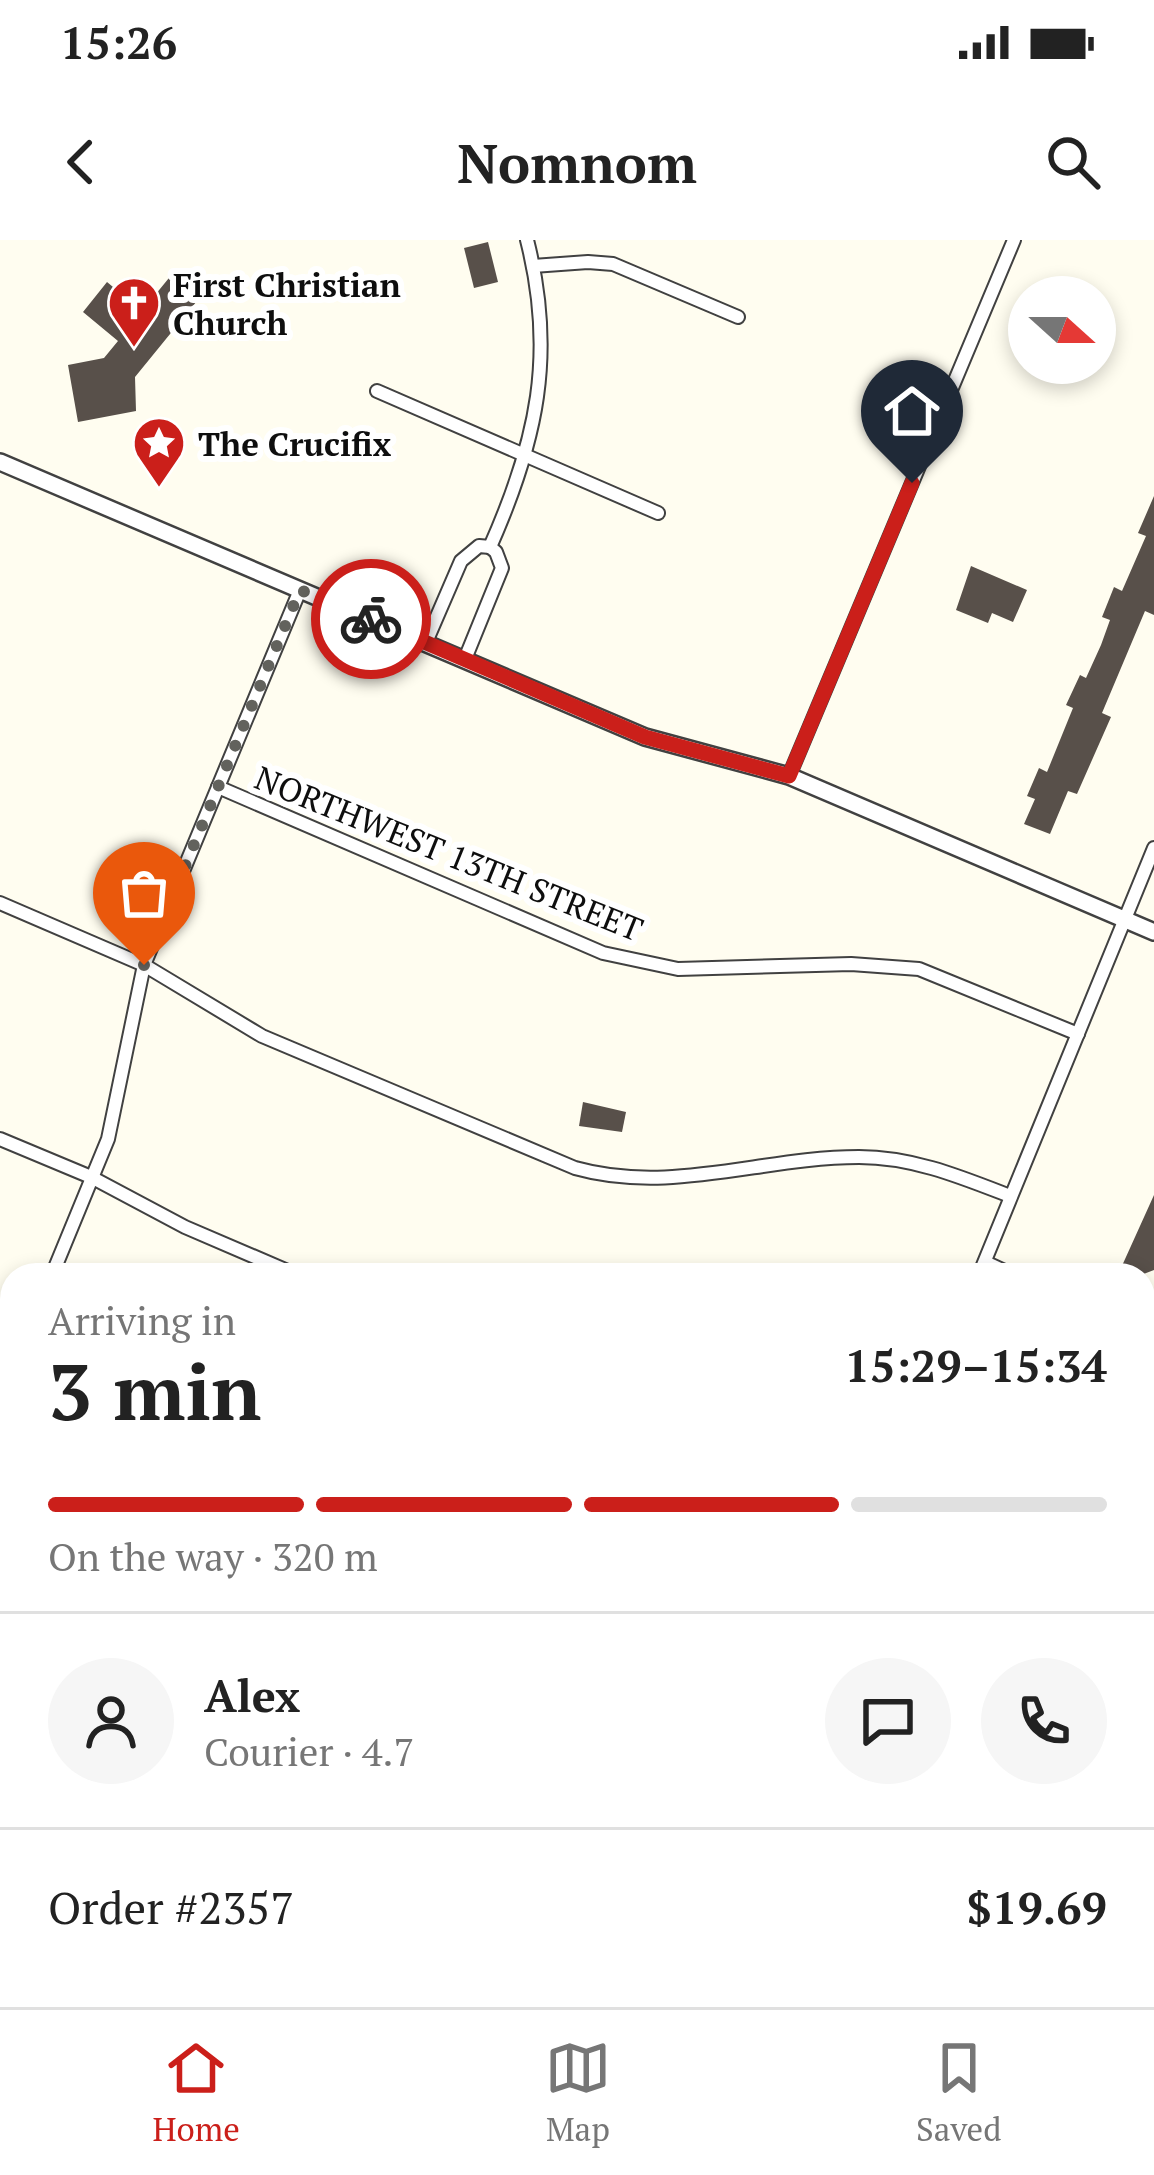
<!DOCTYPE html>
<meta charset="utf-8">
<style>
:root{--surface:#fff;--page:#f6f6f6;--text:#222;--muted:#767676;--line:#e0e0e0;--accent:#cb1f1a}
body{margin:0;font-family:"PT Serif",serif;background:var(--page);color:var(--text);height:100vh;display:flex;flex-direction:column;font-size:45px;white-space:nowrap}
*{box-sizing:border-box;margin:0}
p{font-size:39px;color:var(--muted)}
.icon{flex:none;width:66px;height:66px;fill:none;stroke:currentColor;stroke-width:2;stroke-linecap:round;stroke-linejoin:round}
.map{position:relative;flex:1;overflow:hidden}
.drawer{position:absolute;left:0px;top:1023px;width:1155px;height:744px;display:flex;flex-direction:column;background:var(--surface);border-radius:36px 36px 0 0;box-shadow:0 6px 18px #0003}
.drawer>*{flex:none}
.needle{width:78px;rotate:111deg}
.controls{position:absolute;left:1008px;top:36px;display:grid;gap:24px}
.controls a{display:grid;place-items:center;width:108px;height:108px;border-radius:50%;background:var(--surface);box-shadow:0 6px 18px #0003;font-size:60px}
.pin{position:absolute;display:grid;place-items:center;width:102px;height:102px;color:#fff;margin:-123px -51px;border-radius:50% 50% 50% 0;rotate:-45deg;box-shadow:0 0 12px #0007}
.pin .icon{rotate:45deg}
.courier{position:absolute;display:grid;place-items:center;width:120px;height:120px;margin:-60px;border:9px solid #cb1f1a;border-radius:50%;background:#fff;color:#222;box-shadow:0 3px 15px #0007}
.overview em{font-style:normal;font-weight:700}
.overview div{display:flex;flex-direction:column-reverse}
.overview{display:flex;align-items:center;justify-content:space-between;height:204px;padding:0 48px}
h1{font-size:78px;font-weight:700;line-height:90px}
.bar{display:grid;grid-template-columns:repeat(4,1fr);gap:18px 12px;align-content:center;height:144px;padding:0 48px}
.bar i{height:15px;border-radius:9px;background:var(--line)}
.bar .active{background:var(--accent)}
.bar p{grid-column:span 4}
.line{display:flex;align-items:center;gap:30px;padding:0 48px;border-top:3px solid var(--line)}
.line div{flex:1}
.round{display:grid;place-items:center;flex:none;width:126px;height:126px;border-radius:63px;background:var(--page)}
.status{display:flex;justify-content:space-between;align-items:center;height:84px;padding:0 60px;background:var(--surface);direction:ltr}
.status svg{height:33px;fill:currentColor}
header{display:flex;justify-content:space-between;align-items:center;height:156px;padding:0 48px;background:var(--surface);font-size:54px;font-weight:700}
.tab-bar{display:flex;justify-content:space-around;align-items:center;height:168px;border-top:3px solid var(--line);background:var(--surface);font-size:33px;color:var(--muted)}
.tab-bar a{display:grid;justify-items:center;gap:6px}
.tab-bar .active{color:var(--accent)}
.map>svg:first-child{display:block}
.forest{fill:url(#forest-firs)}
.building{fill:#58504a}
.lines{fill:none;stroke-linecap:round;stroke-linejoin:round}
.minor-casing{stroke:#414141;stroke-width:16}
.tertiary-casing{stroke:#414141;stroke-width:20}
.motorway-casing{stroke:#1f1f1f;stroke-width:26}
.minor{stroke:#fff;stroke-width:12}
.tertiary{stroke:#fff;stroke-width:15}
.motorway{stroke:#ffac4e;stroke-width:21}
.done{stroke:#62625d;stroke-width:12;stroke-dasharray:0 21.6}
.route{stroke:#cb1f1a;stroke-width:15}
.labels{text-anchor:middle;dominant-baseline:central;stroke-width:12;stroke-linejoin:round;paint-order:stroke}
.poi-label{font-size:33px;font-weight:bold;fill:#0e0e0e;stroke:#fff;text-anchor:start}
.street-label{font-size:33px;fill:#0e0e0e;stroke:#fff}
</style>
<div class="status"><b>15:26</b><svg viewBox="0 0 49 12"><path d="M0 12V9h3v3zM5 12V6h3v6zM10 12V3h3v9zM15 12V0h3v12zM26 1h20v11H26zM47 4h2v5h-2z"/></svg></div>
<header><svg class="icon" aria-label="back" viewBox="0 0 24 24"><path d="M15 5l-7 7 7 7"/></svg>Nomnom<svg class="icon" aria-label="search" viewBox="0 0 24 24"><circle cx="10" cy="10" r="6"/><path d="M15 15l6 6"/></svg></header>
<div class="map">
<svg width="1154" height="1767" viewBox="0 0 1154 1767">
<defs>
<pattern id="forest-firs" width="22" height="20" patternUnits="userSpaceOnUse" patternTransform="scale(3)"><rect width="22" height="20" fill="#b0e093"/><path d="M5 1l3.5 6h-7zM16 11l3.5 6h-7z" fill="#96bf7e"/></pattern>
</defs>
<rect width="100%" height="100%" fill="#fffdf0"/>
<g class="forest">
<path d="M1154,1580V1669L1143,1686V1591Z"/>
<path d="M1055,1755H1100L1093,1767H1048Z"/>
</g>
<g class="building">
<path d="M488,2L498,42L474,48L464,8Z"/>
<path d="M173,33L201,56L135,137L136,171L78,182L68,125L104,118L118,101L83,72L107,42L142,71Z"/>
<path d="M1154,256V375L1145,371L1102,473L1111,477L1077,554L1068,551L1050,594L1024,584L1035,559L1027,556L1039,528L1047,532L1073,468L1066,465L1080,435L1086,438L1101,405L1110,380L1102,377L1114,347L1122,351L1146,296L1138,293Z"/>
<path d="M971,326L1027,350L1013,382L992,373L988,383L956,370Z"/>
<path d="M583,862L626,872L622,892L579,886Z"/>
<path d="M1154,955V1030L1141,1035H1124L1126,1031L1121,1028Z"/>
<path d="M881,1755H930L925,1767H876Z"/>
</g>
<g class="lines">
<g class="minor-casing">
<g id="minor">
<path d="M533,26L588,22L613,24L738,77"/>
<path d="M377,151L658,273"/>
<path d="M490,307C537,201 556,114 527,0"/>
<path d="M426,402L461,321L479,306L490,307"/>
<path d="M465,419L502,328L496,312L490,307"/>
<path d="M789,536L1014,0"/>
<path d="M218,547L603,713L678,729L851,724L919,729L1078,794"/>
<path d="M0,663L144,725L262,796L575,928C671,955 763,917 859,917C913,917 961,937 1010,956"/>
<path d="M0,899L91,937L185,987L297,1035"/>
<path d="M985,1022L1013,1035"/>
<path d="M52,1035L108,899L144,725L300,350"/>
<path d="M979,1035L1154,608"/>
<path d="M0,1164L12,1135"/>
<path d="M0,1373L12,1378"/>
<path d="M1143,1542L1154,1522"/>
<path d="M113,1755L115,1767"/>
<path d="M382,1767L392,1755"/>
<path d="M655,1767L660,1755"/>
<path d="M1024,1767L1030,1755"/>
</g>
</g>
<g class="tertiary-casing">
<path id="tertiary" d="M0,222L645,497L789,536L1154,692"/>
</g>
<g class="motorway-casing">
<path id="motorway" d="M1143,1767L1154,1747"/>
</g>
<use href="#minor" class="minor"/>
<use href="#tertiary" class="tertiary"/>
<use href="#motorway" class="motorway"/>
</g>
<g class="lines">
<path class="done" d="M144,725L300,350L371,379"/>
<path class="route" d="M371,379L645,497L789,536L912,243"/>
</g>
<defs>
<g id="church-pin" transform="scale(2.7)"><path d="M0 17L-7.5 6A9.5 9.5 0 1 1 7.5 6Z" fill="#cb1f1a" stroke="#fff"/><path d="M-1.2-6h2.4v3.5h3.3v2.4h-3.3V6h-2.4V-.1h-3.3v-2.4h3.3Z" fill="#fff"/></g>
<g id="sight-pin" transform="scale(2.7)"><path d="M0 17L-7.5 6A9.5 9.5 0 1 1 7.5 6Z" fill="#cb1f1a" stroke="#fff"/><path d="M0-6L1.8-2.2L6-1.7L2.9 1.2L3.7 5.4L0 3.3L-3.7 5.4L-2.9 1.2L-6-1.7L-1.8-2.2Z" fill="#fff"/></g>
</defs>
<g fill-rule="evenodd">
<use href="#church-pin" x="134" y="63"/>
<use href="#sight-pin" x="159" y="203"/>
</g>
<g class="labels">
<g class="poi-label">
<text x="173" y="44">First Christian<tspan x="173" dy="38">Church</tspan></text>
<text x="198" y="203">The Crucifix</text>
</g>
<g class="street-label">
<text transform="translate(449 613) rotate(22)">NORTHWEST 13TH STREET</text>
</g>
</g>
</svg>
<div class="controls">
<a><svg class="needle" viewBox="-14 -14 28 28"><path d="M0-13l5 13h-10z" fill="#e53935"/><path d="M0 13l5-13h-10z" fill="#767676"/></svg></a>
</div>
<div class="pin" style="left:144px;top:725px;background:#ea580c"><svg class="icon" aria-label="bag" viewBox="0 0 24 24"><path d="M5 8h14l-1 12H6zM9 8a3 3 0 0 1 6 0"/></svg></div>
<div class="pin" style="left:912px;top:243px;background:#1f2937"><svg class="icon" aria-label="home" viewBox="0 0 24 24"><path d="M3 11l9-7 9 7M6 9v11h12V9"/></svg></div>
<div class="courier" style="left:371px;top:379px"><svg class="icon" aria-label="bike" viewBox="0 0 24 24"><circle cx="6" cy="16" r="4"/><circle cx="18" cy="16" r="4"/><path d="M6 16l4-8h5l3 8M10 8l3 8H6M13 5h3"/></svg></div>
<section class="drawer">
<div class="overview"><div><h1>3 min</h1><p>Arriving in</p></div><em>15:29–15:34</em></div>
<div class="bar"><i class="active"></i><i class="active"></i><i class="active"></i><i></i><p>On the way · 320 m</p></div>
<div class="line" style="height:216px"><a class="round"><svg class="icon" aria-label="person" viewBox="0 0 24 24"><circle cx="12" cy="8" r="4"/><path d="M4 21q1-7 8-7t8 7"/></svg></a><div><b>Alex</b><p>Courier · 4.7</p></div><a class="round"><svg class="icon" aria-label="chat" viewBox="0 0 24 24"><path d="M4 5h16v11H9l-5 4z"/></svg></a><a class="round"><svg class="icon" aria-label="phone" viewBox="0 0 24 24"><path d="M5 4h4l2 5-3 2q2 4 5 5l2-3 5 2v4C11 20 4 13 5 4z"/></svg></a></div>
<div class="line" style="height:156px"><div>Order #2357</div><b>$19.69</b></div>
</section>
</div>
<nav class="tab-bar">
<a class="active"><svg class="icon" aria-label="home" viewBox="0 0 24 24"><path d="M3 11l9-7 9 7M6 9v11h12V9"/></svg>Home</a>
<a><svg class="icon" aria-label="map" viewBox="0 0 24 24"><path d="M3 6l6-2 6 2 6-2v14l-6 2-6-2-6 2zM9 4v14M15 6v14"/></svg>Map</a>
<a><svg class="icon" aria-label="saved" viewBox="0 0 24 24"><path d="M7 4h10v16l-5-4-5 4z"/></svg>Saved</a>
</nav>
